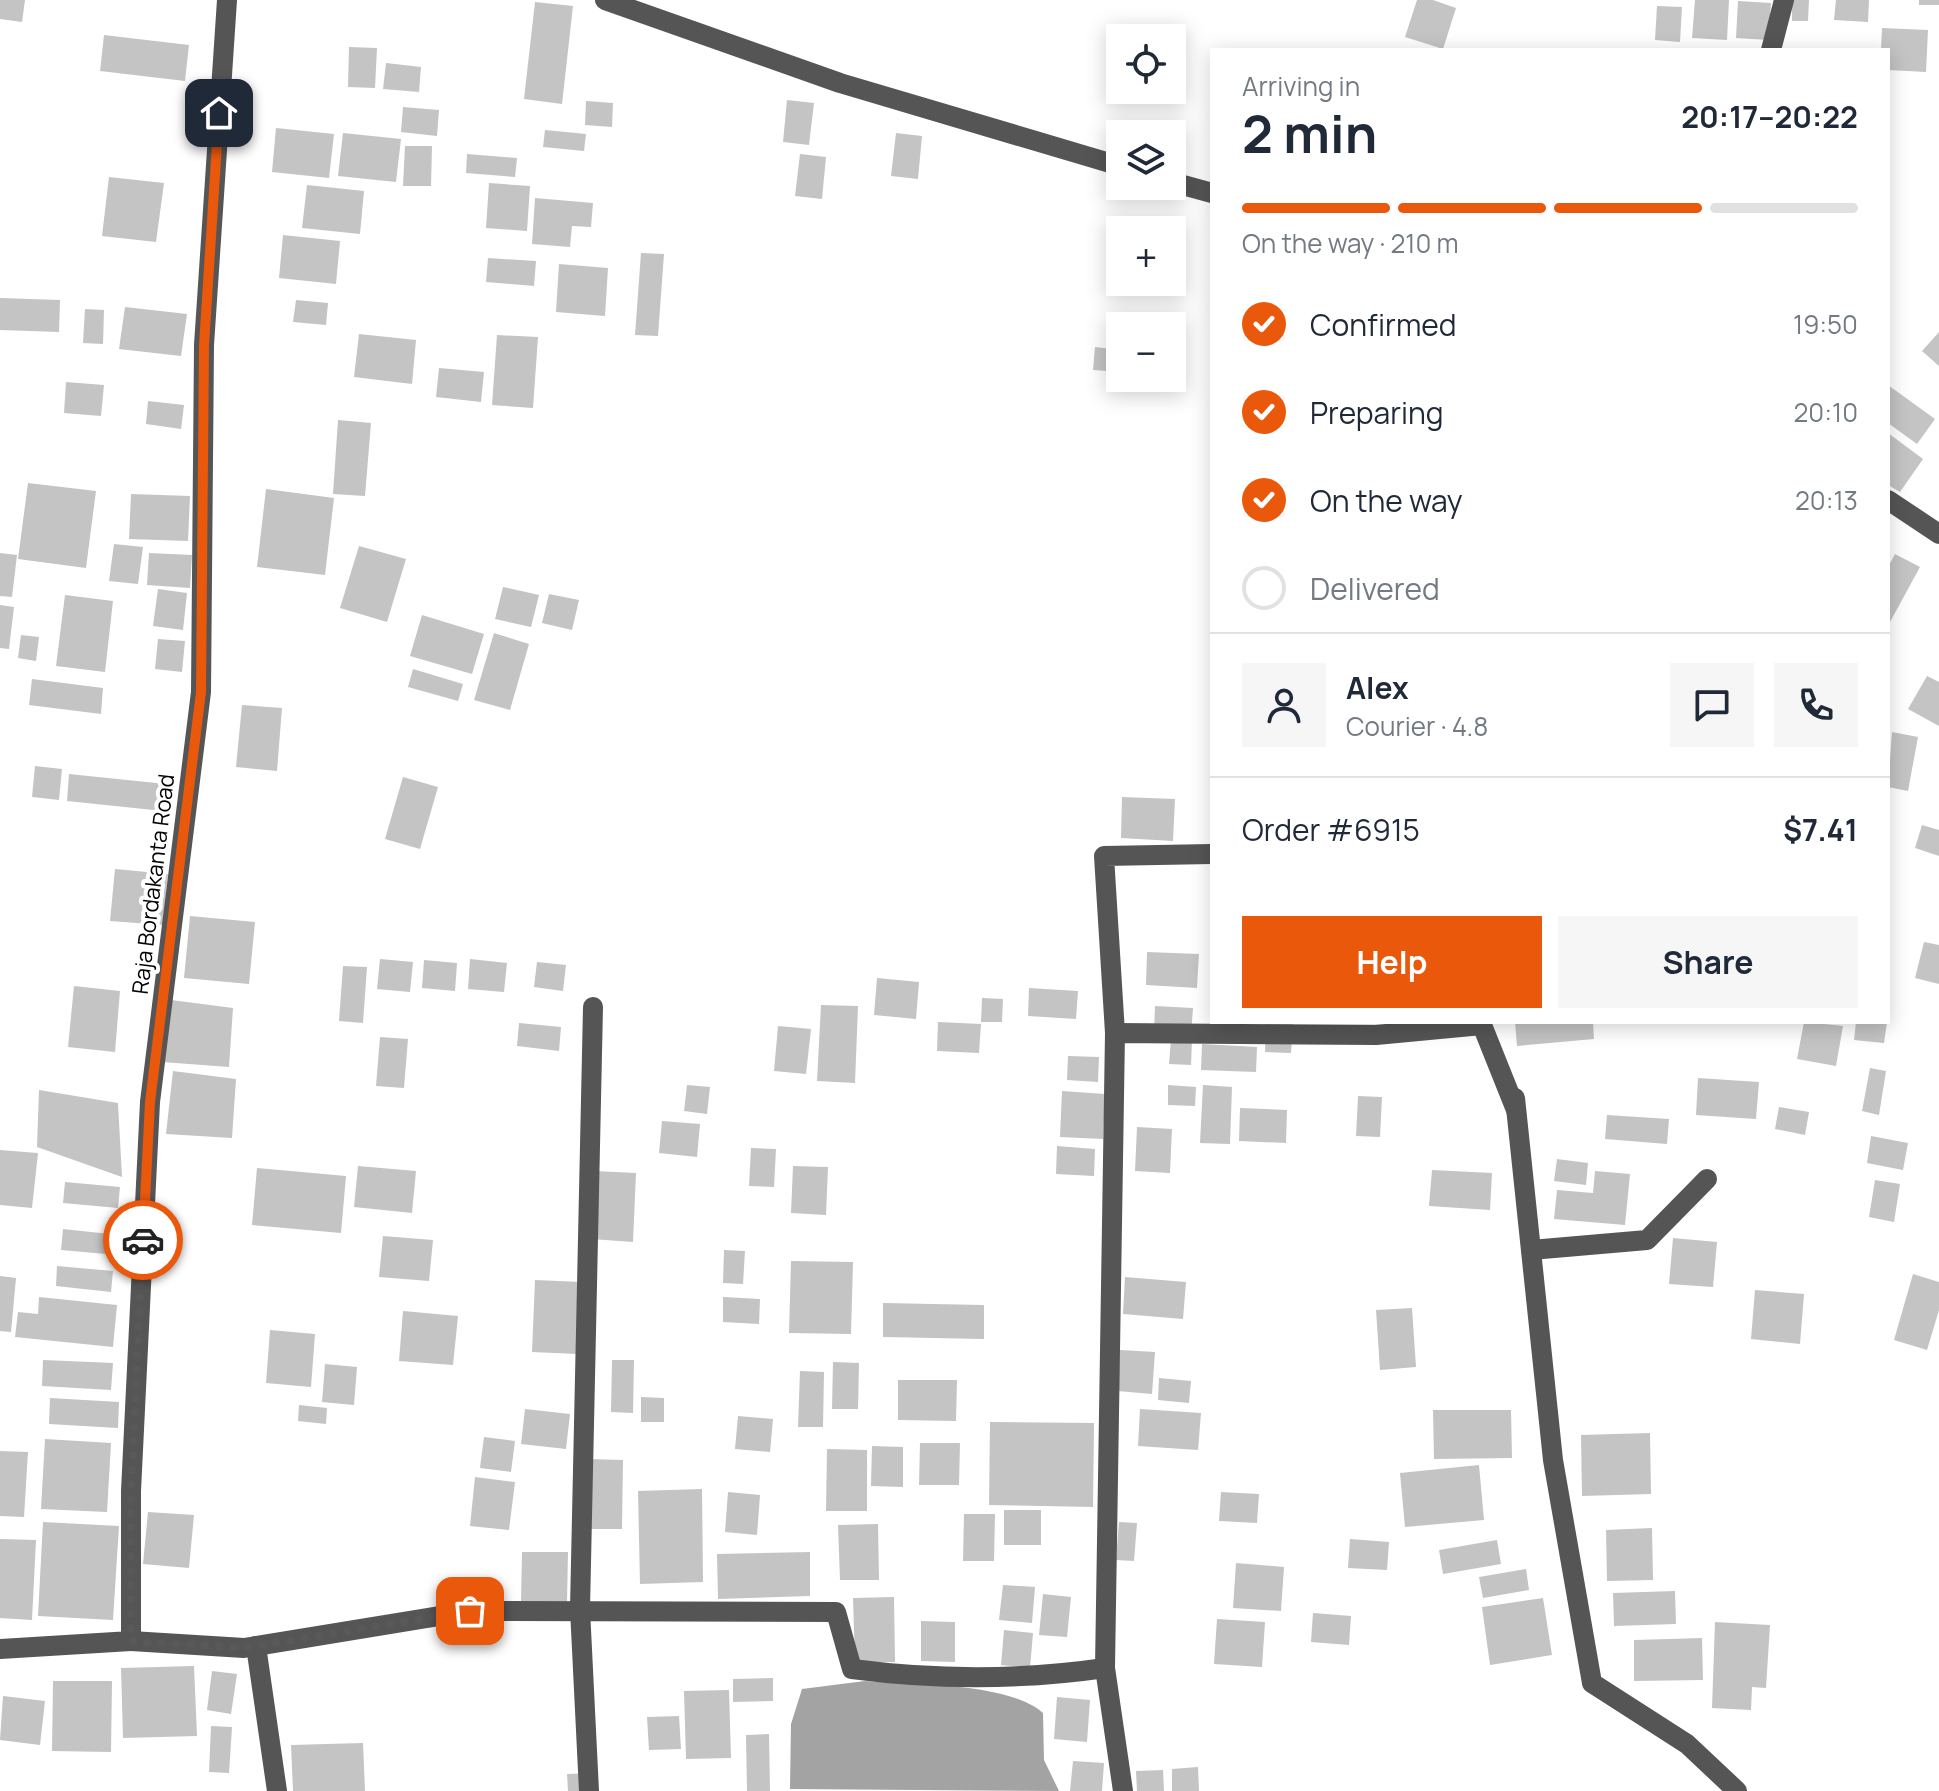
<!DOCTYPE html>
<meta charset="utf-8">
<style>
:root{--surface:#fff;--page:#f6f6f7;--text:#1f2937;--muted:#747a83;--line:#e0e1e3;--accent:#ea580c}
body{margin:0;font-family:Manrope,sans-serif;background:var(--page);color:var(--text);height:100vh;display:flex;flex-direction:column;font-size:30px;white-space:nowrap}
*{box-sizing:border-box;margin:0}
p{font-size:26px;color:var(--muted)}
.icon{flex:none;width:44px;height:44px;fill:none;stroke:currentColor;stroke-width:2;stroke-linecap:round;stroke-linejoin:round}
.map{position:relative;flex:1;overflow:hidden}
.side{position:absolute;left:1210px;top:48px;width:680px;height:976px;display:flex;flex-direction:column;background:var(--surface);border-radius:0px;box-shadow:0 4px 20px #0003}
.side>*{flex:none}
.controls{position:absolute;left:1106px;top:24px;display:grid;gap:16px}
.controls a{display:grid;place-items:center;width:80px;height:80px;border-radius:0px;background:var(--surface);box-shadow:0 4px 20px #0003;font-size:40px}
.pin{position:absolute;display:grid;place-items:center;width:68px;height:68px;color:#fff;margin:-34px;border-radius:16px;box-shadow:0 4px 12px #0006}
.courier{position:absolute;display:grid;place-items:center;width:80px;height:80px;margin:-40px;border:6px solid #ea580c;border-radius:50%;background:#fff;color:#222;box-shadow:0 2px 10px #0007}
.head em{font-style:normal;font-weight:700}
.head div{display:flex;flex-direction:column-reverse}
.head{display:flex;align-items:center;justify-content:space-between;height:136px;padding:0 32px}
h1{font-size:52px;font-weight:700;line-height:60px}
.bar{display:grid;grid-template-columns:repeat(4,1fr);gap:12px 8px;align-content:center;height:96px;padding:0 32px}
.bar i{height:10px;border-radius:6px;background:var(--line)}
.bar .current{background:var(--accent)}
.bar p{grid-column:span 4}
.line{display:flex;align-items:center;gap:20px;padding:0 32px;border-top:2px solid var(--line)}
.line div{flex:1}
.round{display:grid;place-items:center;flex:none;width:84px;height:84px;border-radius:0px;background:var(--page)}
ol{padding:0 32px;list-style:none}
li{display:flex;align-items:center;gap:24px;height:88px}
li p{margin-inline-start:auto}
li .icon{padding:8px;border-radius:50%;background:var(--accent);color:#fff;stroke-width:4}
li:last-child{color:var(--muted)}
li i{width:44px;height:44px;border:4px solid var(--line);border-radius:50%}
.button{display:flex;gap:16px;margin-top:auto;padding:16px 32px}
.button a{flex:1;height:92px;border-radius:0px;background:var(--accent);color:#fff;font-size:32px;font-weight:700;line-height:92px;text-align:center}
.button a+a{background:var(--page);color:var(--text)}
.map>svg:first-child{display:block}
.water{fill:#a3a3a3}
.building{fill:#c4c4c4}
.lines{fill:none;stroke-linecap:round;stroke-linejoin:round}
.minor{stroke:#555;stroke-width:20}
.done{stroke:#595959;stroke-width:8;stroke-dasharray:0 14.4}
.route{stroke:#ea580c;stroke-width:10}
.labels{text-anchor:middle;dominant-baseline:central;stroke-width:8;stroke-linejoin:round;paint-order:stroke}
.street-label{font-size:22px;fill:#000;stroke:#fff}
</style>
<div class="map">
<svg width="1939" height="1791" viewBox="0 0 1939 1791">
<rect width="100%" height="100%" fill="#fff"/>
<path class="water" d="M865,1681C912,1685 1008,1682 1043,1713L1044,1760L1059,1791L790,1789L791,1724L802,1689Z"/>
<g class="building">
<path d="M0,0H25L22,22L0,19Z"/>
<path d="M1417,0H1433L1456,8L1443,49L1405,37Z"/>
<path d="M1695,0H1729L1727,40L1692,38Z"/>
<path d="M1792,0H1809L1808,21H1792Z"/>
<path d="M1836,0H1869L1868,22L1834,20Z"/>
<rect x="1919" y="0" width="20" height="5"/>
<path d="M1738,1L1771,3L1768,40L1736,38Z"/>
<path d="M535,2L573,6L562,104L524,99Z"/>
<path d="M1657,6L1682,7L1680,42L1655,40Z"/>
<path d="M1882,28L1928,30L1926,72L1888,70V50H1881Z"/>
<path d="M104,35L189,45L185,81L100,71Z"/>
<path d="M349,47L377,48L375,88L348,87Z"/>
<path d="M386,63L421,67L419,92L383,89Z"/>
<path d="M787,100L814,103L809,145L783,142Z"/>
<path d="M586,101L613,103L612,127L585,125Z"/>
<path d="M403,107L439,110L437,136L401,132Z"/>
<path d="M276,128L334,134L329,178L272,172Z"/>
<path d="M545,130L586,134L584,151L543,147Z"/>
<path d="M343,133L401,139L396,182L338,176Z"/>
<path d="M896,133L922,136L918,179L891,176Z"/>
<path d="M405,146H432L431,186H403Z"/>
<path d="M467,154L517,158L515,177L466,173Z"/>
<path d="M800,154L826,157L822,199L795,196Z"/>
<path d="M109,177L164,183L156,242L102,236Z"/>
<path d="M489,183L530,186L527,231L486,228Z"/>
<path d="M307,185L364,191L360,234L302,228Z"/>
<path d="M535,198L593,203L591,227L572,226L570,247L532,244Z"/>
<path d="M283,235L340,241L336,284L279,278Z"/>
<path d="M641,253L664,254L658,336L635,335Z"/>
<path d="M488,258L536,261L534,286L486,282Z"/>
<path d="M559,264L608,268L605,316L556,312Z"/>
<path d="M0,298L60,300L59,332L0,330Z"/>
<path d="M296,300L328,303L326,325L293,322Z"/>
<path d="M125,307L187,314L181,356L119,349Z"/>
<path d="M85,309L104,310L103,344L83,343Z"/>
<path d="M1939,332V366L1922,351Z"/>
<path d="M359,334L416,340L412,384L354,377Z"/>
<path d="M497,335L538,337L533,408L492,405Z"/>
<path d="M1095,347L1120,350V372L1093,370Z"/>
<path d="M439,368L484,372L481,402L436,397Z"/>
<path d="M66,382L104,385L101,416L64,413Z"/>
<path d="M1888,385L1935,419L1917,444L1888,423Z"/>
<path d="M148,401L184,405L181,429L146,424Z"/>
<path d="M338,420L371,423L365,496L333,494Z"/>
<path d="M1888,433L1923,459L1900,492L1888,485Z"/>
<path d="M28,483L96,491L86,568L18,559Z"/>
<path d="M266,489L334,498L325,575L257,567Z"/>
<path d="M131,494L190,496L188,541L129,539Z"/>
<path d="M114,544L143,547L138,584L109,581Z"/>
<path d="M359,546L406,559L387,622L340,608Z"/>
<path d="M0,553L17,555L12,597L0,596Z"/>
<path d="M149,553L192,555L190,588L147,585Z"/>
<path d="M1895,554L1920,567L1890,622L1888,567Z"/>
<path d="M503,587L539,595L531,627L495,619Z"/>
<path d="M158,589L187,593L183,630L153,626Z"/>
<path d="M549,594L579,600L572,630L542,623Z"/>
<path d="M65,595L113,601L105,672L56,666Z"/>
<path d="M0,605L14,607L9,649L0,648Z"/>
<path d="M422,615L484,634L472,674L410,656Z"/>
<path d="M494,633L529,644L510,710L474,700Z"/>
<path d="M21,635L39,637L36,661L18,658Z"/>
<path d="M158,639L185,641L182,672L155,669Z"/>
<path d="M413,669L463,684L458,701L408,687Z"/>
<path d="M1927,676L1939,682V726L1908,709Z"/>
<path d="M32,679L103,688L101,714L29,705Z"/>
<path d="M242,705L282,708L277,771L236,767Z"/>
<path d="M1892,732L1918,737L1908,791L1888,787Z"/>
<path d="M35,766L62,769L59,800L32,797Z"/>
<path d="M69,774L166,784L163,811L67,801Z"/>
<path d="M403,777L438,787L420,849L385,839Z"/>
<path d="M1122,797L1175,799L1173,841L1121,838Z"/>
<path d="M1922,825L1939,830V856L1915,848Z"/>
<path d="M115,869L168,874L163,925L110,921Z"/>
<path d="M190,916L255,922L249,984L184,978Z"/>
<path d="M1924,942L1939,945V984L1915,978Z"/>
<path d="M1147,952L1199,954L1197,988L1146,985Z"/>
<path d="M380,959L413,962L410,992L377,989Z"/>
<path d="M470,959L507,963L504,992L468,989Z"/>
<path d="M424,960L457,963L455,991L422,988Z"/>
<path d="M537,962L566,965L563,991L534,987Z"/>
<path d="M343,966L367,967L363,1023L339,1021Z"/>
<path d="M877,978L919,982L916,1019L874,1015Z"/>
<path d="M74,986L120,991L115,1052L68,1047Z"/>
<path d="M1029,988L1078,991L1076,1019L1028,1016Z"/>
<path d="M982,998L1003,999L1002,1022H981Z"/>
<path d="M171,1000L233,1008L229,1067L162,1062Z"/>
<path d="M821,1005L858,1006L855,1083L817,1081Z"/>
<path d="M1155,1006L1193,1008L1191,1034L1154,1032Z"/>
<path d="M938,1022L981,1024L979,1053L937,1051Z"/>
<path d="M1266,1022H1293L1291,1053L1265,1052Z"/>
<path d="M1515,1022H1593L1594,1039L1517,1046Z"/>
<path d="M1804,1022L1843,1026L1836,1066L1797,1059Z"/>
<path d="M1856,1022H1887L1884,1043L1854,1040Z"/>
<path d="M519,1023L561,1027L559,1051L517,1046Z"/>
<path d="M778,1026L811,1029L806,1074L774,1071Z"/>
<path d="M380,1037L408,1039L404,1088L376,1086Z"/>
<path d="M1171,1039L1192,1040L1191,1065L1169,1064Z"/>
<path d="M1202,1044L1257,1047L1256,1072L1201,1070Z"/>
<path d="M1068,1056L1099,1057L1098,1082L1067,1080Z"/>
<path d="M1870,1068L1886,1071L1879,1115L1862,1111Z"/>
<path d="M173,1071L236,1079L232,1138L166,1134Z"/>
<path d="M1698,1078L1759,1082L1756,1119L1696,1115Z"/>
<path d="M687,1085L710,1087L707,1114L684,1111Z"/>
<path d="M1168,1085L1196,1087L1195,1106L1168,1105Z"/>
<path d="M1203,1085L1232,1087L1230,1144L1200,1143Z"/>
<path d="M39,1090L118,1103L122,1177L37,1147Z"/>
<path d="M1062,1091L1105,1094L1103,1139L1060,1137Z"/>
<path d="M1358,1096L1382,1097L1380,1137L1356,1136Z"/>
<path d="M1779,1107L1809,1112L1805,1135L1775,1129Z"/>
<path d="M1240,1108L1287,1110L1286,1143L1239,1141Z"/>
<path d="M1607,1115L1669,1119L1667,1144L1605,1139Z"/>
<path d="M662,1121L700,1124L697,1157L659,1153Z"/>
<path d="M1137,1127L1172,1129L1170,1173L1135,1171Z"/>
<path d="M1871,1136L1908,1143L1903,1170L1867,1163Z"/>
<path d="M1057,1146L1095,1149L1094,1176L1056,1174Z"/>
<path d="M751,1148L776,1149L774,1187L749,1186Z"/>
<path d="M0,1150L38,1153L32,1208L0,1205Z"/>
<path d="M1557,1159L1588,1163L1586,1185L1554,1181Z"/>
<path d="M358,1166L416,1171L412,1213L354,1207Z"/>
<path d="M793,1166L828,1167L826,1215L791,1213Z"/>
<path d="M257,1168L346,1176L341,1233L252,1225Z"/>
<path d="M1432,1170L1492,1173L1490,1210L1429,1206Z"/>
<path d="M594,1171L636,1173L633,1242L591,1239Z"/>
<path d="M1595,1171L1630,1174L1625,1225L1554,1219L1557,1190L1593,1193Z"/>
<path d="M1875,1180L1900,1184L1894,1222L1869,1217Z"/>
<path d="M65,1182L120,1187L118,1208L63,1203Z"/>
<path d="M63,1229L119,1235L117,1255L61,1250Z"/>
<path d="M383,1236L433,1240L429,1281L379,1277Z"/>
<path d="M1673,1238L1717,1242L1713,1287L1669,1284Z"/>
<path d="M724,1250L745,1251L743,1284L723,1283Z"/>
<path d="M791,1261L853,1262L851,1334L789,1333Z"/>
<path d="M57,1266L113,1271L111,1292L56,1286Z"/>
<path d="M1913,1274L1939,1282V1310L1927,1350L1894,1340Z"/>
<path d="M0,1276L16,1278L11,1332L0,1331Z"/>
<path d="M1125,1277L1186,1282L1183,1319L1123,1314Z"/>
<path d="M535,1280L581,1282L577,1354L532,1352Z"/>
<path d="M1755,1290L1804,1294L1800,1344L1751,1339Z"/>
<path d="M39,1297L117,1305L113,1347L15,1337L18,1312L38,1314Z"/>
<path d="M723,1297L760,1299L759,1324L723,1322Z"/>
<path d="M883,1303L984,1305V1339L883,1337Z"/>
<path d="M1412,1308L1416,1367L1380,1370L1376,1310Z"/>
<path d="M403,1311L458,1316L453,1365L399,1361Z"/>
<path d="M270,1330L315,1334L311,1387L266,1383Z"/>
<path d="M1120,1350L1155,1352L1152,1394L1117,1391Z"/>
<path d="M43,1360L113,1363L111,1390L42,1386Z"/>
<path d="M612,1360H634L633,1413L611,1412Z"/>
<path d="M833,1362L859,1363L858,1409H832Z"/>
<path d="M325,1364L357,1367L354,1405L322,1402Z"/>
<path d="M800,1371L824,1372L823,1427H798Z"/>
<path d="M1159,1378L1191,1381L1189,1403L1158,1400Z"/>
<path d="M898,1380H957L956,1421L898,1420Z"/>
<path d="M641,1397L664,1398V1422H641Z"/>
<path d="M50,1398L119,1402L118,1428L49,1424Z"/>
<path d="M299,1405L327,1408L326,1424L298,1421Z"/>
<path d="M525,1409L570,1414L566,1449L521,1444Z"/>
<path d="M1140,1409L1201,1413L1198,1450L1138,1446Z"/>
<path d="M1433,1410H1511L1512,1458L1434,1459Z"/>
<path d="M738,1416L773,1419L770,1452L735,1449Z"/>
<path d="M990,1422L1094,1423L1093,1507L989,1505Z"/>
<path d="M1650,1433L1651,1494L1582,1496L1581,1435Z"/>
<path d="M484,1437L515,1441L511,1472L480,1468Z"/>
<path d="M45,1439L111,1443L107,1512L41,1509Z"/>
<path d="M920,1443H960L959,1485H919Z"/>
<path d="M872,1446L903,1447V1487L871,1486Z"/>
<path d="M827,1449L867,1450V1511H826Z"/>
<path d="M0,1451L28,1452L24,1517L0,1516Z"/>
<path d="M588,1459L623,1460L622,1529H588Z"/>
<path d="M1479,1465L1484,1520L1405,1527L1400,1473Z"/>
<path d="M475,1477L515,1482L509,1530L470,1526Z"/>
<path d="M702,1489L703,1582L640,1584L638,1491Z"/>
<path d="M728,1492L760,1495L757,1535L725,1532Z"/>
<path d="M1221,1492L1259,1494L1257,1523L1219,1521Z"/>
<rect x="1004" y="1510" width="37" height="35"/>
<path d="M148,1512L194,1515L189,1568L143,1564Z"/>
<path d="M964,1514H995L994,1561H963Z"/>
<path d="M43,1522L119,1526L113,1620L38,1616Z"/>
<path d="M1119,1522L1137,1523L1134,1561L1116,1560Z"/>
<path d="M878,1524L879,1580H840L838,1525Z"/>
<path d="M1652,1528L1653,1580L1607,1581L1606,1530Z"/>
<path d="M0,1539L36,1540L32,1620L0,1618Z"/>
<path d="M1350,1539L1389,1542L1387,1570L1348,1568Z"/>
<path d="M1497,1540L1501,1564L1443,1574L1439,1550Z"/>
<path d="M522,1552H568L567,1603L521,1602Z"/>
<path d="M810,1552V1596L718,1599L717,1554Z"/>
<path d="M1236,1563L1284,1567L1281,1611L1233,1608Z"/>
<path d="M1526,1569L1529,1590L1483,1598L1479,1577Z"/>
<path d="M1003,1585L1035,1587L1032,1623L999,1620Z"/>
<path d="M1675,1591L1676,1624L1614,1626L1613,1593Z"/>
<path d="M1043,1594L1071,1597L1067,1637L1039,1635Z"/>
<path d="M894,1597L895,1662L855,1663L853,1598Z"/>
<path d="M1543,1598L1552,1655L1490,1665L1482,1607Z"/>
<path d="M1313,1613L1351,1616L1349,1645L1311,1642Z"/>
<path d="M1217,1619L1265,1622L1262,1667L1214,1664Z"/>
<path d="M921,1621L955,1622V1662L921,1661Z"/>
<path d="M1715,1622L1770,1625L1766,1688L1752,1687L1751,1710L1712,1708Z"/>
<path d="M1004,1630L1033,1633L1030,1668L1001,1665Z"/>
<path d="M1702,1638L1703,1680L1634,1681V1640Z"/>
<path d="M194,1666L197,1736L123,1738L121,1668Z"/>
<path d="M212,1671L237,1674L231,1714L207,1710Z"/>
<path d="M773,1678V1701L733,1702V1679Z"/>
<path d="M53,1681H112L111,1752L52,1751Z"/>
<path d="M729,1690L731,1758L686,1759L684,1691Z"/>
<path d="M3,1696L45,1701L40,1745L0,1740Z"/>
<path d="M1057,1697L1090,1700L1087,1742L1054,1739Z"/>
<path d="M679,1716L681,1749L649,1750L647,1717Z"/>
<path d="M211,1726L232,1727L229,1773L209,1772Z"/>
<path d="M769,1734L770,1791H747L746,1735Z"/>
<path d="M363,1743L365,1791H293L291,1745Z"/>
<path d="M1073,1761L1104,1763L1102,1791H1070Z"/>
<path d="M1198,1767L1199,1791H1172V1769Z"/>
<path d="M1163,1770L1164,1791H1137L1136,1771Z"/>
<path d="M594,1773L595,1791H568L567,1774Z"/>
</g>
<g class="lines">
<g class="minor">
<path d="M605,0L840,83L1120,166"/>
<path d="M1771,50L1784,0"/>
<path d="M1172,182L1212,193"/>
<path d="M1888,500L1939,534"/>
<path d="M1115,1033L1104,856L1212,854"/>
<path d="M1515,1098L1553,1460L1592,1683L1687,1744L1737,1791"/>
<path d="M1531,1250L1647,1240L1707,1179"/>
<path d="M131,1641L244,1648L470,1611L836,1612L852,1669C936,1680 1022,1680 1105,1668"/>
<path d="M256,1646L277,1791"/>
<path d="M0,1649L131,1641V1491L150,1102L201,692L204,345L227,0"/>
<path d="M589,1791L580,1609L593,1007"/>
<path d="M1123,1791L1105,1668L1115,1033L1376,1035L1482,1025L1516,1110"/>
</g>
</g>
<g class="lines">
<path class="done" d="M143,1240L131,1491V1641L244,1648L470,1611"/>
<path class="route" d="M143,1240L150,1102L201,692L204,345L219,113"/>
</g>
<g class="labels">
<g class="street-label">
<text transform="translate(153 884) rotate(-83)">Raja Bordakanta Road</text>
</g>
</g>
</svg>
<div class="controls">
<a><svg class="icon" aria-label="locate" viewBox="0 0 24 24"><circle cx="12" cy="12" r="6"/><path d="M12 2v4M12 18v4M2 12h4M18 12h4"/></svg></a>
<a><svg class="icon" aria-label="layers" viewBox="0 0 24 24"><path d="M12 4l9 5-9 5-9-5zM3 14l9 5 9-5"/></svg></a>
<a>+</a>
<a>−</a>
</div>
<div class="pin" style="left:470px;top:1611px;background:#ea580c"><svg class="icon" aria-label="bag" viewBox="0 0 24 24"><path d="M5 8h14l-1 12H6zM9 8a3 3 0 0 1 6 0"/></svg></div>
<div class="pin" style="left:219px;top:113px;background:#1f2937"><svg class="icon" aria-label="home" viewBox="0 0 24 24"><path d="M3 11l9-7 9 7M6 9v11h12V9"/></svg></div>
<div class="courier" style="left:143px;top:1240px"><svg class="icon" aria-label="car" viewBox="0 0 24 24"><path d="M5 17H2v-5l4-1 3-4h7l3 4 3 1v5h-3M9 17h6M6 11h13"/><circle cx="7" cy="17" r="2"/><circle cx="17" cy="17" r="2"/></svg></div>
<section class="side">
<div class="head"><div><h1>2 min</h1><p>Arriving in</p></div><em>20:17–20:22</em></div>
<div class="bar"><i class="current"></i><i class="current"></i><i class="current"></i><i></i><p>On the way · 210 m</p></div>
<ol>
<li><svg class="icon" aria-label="check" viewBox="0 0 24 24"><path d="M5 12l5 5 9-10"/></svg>Confirmed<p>19:50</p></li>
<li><svg class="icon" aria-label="check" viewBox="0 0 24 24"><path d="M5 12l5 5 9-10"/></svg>Preparing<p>20:10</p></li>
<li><svg class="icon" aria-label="check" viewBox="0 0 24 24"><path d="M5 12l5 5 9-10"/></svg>On the way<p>20:13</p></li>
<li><i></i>Delivered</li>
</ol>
<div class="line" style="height:144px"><a class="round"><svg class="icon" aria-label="person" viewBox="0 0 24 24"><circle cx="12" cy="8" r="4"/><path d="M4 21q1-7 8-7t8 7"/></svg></a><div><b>Alex</b><p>Courier · 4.8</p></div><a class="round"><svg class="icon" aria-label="chat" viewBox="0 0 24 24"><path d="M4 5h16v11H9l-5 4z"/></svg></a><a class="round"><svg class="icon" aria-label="phone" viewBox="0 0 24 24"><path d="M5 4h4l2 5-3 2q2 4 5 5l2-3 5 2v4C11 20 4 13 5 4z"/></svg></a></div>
<div class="line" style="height:104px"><div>Order #6915</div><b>$7.41</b></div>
<div class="button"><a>Help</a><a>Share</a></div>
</section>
</div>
